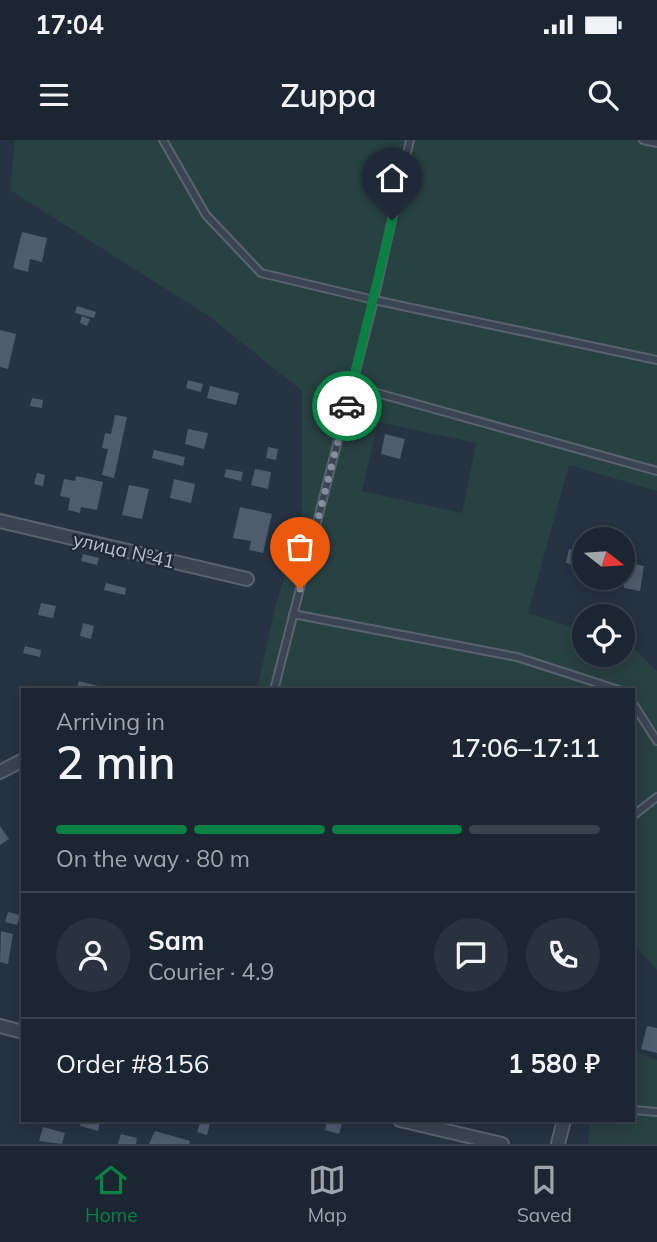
<!DOCTYPE html>
<meta charset="utf-8">
<style>
:root{--surface:#1c2632;--page:#29323e;--text:#f1f3f6;--muted:#a0a5ac;--line:#3a434d;--accent:#0b8043}
body{margin:0;font-family:Mulish,sans-serif;background:var(--page);color:var(--text);height:100vh;display:flex;flex-direction:column;font-size:26px;white-space:nowrap}
*{box-sizing:border-box;margin:0}
p{font-size:23px;color:var(--muted)}
.icon{flex:none;width:38px;height:38px;fill:none;stroke:currentColor;stroke-width:2;stroke-linecap:round;stroke-linejoin:round}
.map{position:relative;flex:1;overflow:hidden}
.panel{position:absolute;left:21px;top:548px;width:614px;height:434px;display:flex;flex-direction:column;background:var(--surface);border-radius:0px;box-shadow:0 4px 18px #0003,0 0 0 2px var(--line)}
.panel>*{flex:none}
.needle{width:46px;rotate:107deg}
.controls{position:absolute;left:572px;top:387px;display:grid;gap:14px}
.controls a{display:grid;place-items:center;width:63px;height:63px;border-radius:50%;background:var(--surface);box-shadow:0 4px 18px #0003,0 0 0 2px var(--line);font-size:35px}
.pin{position:absolute;display:grid;place-items:center;width:60px;height:60px;color:#fff;margin:-72px -30px;border-radius:50% 50% 50% 0;rotate:-45deg;box-shadow:0 0 7px #0007}
.pin .icon{rotate:45deg}
.courier{position:absolute;display:grid;place-items:center;width:70px;height:70px;margin:-35px;border:5px solid #0b8043;border-radius:50%;background:#fff;color:#222;box-shadow:0 2px 9px #0007}
.head em{font-style:normal;font-weight:600}
.head div{display:flex;flex-direction:column-reverse}
.head{display:flex;align-items:center;justify-content:space-between;height:119px;padding:0 35px}
h1{font-size:46px;font-weight:600;line-height:52px}
.bar{display:grid;grid-template-columns:repeat(4,1fr);gap:10px 7px;align-content:center;height:84px;padding:0 35px}
.bar i{height:9px;border-radius:5px;background:var(--line)}
.bar .selected{background:var(--accent)}
.bar p{grid-column:span 4}
.line{display:flex;align-items:center;gap:18px;padding:0 35px;border-top:2px solid var(--line)}
.line div{flex:1}
.round{display:grid;place-items:center;flex:none;width:74px;height:74px;border-radius:37px;background:var(--page)}
.status{display:flex;justify-content:space-between;align-items:center;height:49px;padding:0 35px;background:var(--surface);direction:ltr}
.status svg{height:19px;fill:currentColor}
header{display:flex;justify-content:space-between;align-items:center;height:91px;padding:0 35px;background:var(--surface);font-size:32px;font-weight:600}
.tab-bar{display:flex;justify-content:space-around;align-items:center;height:98px;border-top:2px solid var(--line);background:var(--surface);font-size:19px;color:var(--muted)}
.tab-bar a{display:grid;justify-items:center;gap:4px}
.tab-bar .selected{color:var(--accent)}
.map>svg:first-child{display:block}
.green{fill:#284143;fill-rule:evenodd}
.building{fill:#4f5c6d}
.lines{fill:none;stroke-linecap:round;stroke-linejoin:round}
.lane-casing{stroke:#59636f;stroke-width:10}
.street-casing{stroke:#59636f;stroke-width:16}
.lane{stroke:#3b4552;stroke-width:6}
.street{stroke:#3b4552;stroke-width:12}
.done{stroke:#858f9c;stroke-width:7;stroke-dasharray:0 12.6}
.route{stroke:#0b8043;stroke-width:9}
.labels{text-anchor:middle;dominant-baseline:central;stroke-width:5;stroke-linejoin:round;paint-order:stroke}
.street-label{font-size:19px;fill:#b8c0cc;stroke:#1f2a37}
</style>
<div class="status"><b>17:04</b><svg viewBox="0 0 49 12"><path d="M0 12V9h3v3zM5 12V6h3v6zM10 12V3h3v9zM15 12V0h3v12zM26 1h20v11H26zM47 4h2v5h-2z"/></svg></div>
<header><svg class="icon" aria-label="menu" viewBox="0 0 24 24"><path d="M4 6h16M4 12h16M4 18h16"/></svg>Zuppa<svg class="icon" aria-label="search" viewBox="0 0 24 24"><circle cx="10" cy="10" r="6"/><path d="M15 15l6 6"/></svg></header>
<div class="map">
<svg width="657" height="1004" viewBox="0 0 657 1004">
<rect width="100%" height="100%" fill="#263342"/>
<g class="green">
<path d="M15,0H657V351L569,325L528,473L584,491V514H623V504L631,506L657,531V830L637,808L634,810V550L257,549L276,464L302,382V251L210,177L10,50ZM378,282L476,303L462,373L362,351Z"/>
<path d="M634,911L657,920V1004H588L590,980H634Z"/>
</g>
<g class="building">
<path d="M22,92L47,98L42,122L30,119L28,132L13,128Z"/>
<path d="M77,166L96,172L94,178L75,173Z"/>
<path d="M82,176L90,179L87,186L80,183Z"/>
<path d="M0,190L16,194L8,229L0,227Z"/>
<path d="M188,240L203,244L201,252L186,248Z"/>
<path d="M210,246L239,253L236,265L207,258Z"/>
<path d="M32,258L43,260L42,268L30,266Z"/>
<path d="M115,275L127,277L114,338L102,335L108,309L102,308L105,293L111,294Z"/>
<path d="M188,289L208,293L204,309L185,304Z"/>
<path d="M385,294L405,299L400,319L381,314Z"/>
<path d="M268,307L278,309L276,320L266,318Z"/>
<path d="M154,310L185,317L183,326L152,318Z"/>
<path d="M226,329L243,332L241,341L224,337Z"/>
<path d="M255,329L271,332L268,349L251,345Z"/>
<path d="M37,333L45,335L43,346L34,344Z"/>
<path d="M76,336L103,342L97,370L81,367L80,373L68,370L70,358L60,356L64,339L75,341Z"/>
<path d="M174,339L195,344L191,363L170,358Z"/>
<path d="M129,345L149,349L142,379L122,375Z"/>
<path d="M240,367L272,374L263,413L249,410L251,401L233,398Z"/>
<path d="M569,409L584,413V427L566,423Z"/>
<path d="M83,414L99,418L97,425L81,421Z"/>
<path d="M628,423L644,426L640,451L624,448L623,427H627Z"/>
<path d="M106,443L126,448L125,455L104,450Z"/>
<path d="M41,463L56,466L53,478L38,475Z"/>
<path d="M83,483L94,486L91,499L80,496Z"/>
<path d="M25,506L41,510L40,517L23,513Z"/>
<path d="M79,541L110,549V550H76Z"/>
<path d="M0,686L9,699L0,705Z"/>
<path d="M8,772L20,775L17,785L5,782Z"/>
<path d="M1,791L13,794L8,824L0,822Z"/>
<path d="M647,886L657,888V913L641,909Z"/>
<path d="M81,980L100,982L98,991L80,986Z"/>
<path d="M201,980H211L207,995L197,992Z"/>
<path d="M327,980H343L339,994L325,990Z"/>
<path d="M43,987L65,993L62,1004L39,1001Z"/>
<path d="M155,991L190,1001L189,1004H149Z"/>
<path d="M121,994L137,998L136,1004H118Z"/>
</g>
<g class="lines">
<g class="lane-casing">
<g id="lane">
<path d="M163,0L206,75L261,133L374,160L274,550"/>
<path d="M410,0L374,160L657,220"/>
<path d="M643,0L657,3"/>
<path d="M352,246L657,331"/>
<path d="M293,474L517,517L619,550"/>
<path d="M634,565L657,601"/>
<path d="M634,675L657,657"/>
<path d="M634,970L657,972"/>
</g>
</g>
<g class="street-casing">
<g id="street">
<path d="M0,381L247,439"/>
<path d="M0,632L23,620"/>
<path d="M0,886L23,892"/>
<path d="M400,980L502,1004"/>
<path d="M558,1004L564,980"/>
</g>
</g>
<use href="#lane" class="lane"/>
<use href="#street" class="street"/>
</g>
<g class="lines">
<path class="done" d="M300,449L347,266"/>
<path class="route" d="M347,266L392,80"/>
</g>
<g class="labels">
<g class="street-label">
<text transform="translate(124 410) rotate(13)">улица №41</text>
</g>
</g>
</svg>
<div class="controls">
<a><svg class="needle" viewBox="-14 -14 28 28"><path d="M0-13l5 13h-10z" fill="#e53935"/><path d="M0 13l5-13h-10z" fill="#a0a5ac"/></svg></a>
<a><svg class="icon" aria-label="locate" viewBox="0 0 24 24"><circle cx="12" cy="12" r="6"/><path d="M12 2v4M12 18v4M2 12h4M18 12h4"/></svg></a>
</div>
<div class="pin" style="left:300px;top:449px;background:#ea580c"><svg class="icon" aria-label="bag" viewBox="0 0 24 24"><path d="M5 8h14l-1 12H6zM9 8a3 3 0 0 1 6 0"/></svg></div>
<div class="pin" style="left:392px;top:80px;background:#1f2937"><svg class="icon" aria-label="home" viewBox="0 0 24 24"><path d="M3 11l9-7 9 7M6 9v11h12V9"/></svg></div>
<div class="courier" style="left:347px;top:266px"><svg class="icon" aria-label="car" viewBox="0 0 24 24"><path d="M5 17H2v-5l4-1 3-4h7l3 4 3 1v5h-3M9 17h6M6 11h13"/><circle cx="7" cy="17" r="2"/><circle cx="17" cy="17" r="2"/></svg></div>
<section class="panel">
<div class="head"><div><h1>2 min</h1><p>Arriving in</p></div><em>17:06–17:11</em></div>
<div class="bar"><i class="selected"></i><i class="selected"></i><i class="selected"></i><i></i><p>On the way · 80 m</p></div>
<div class="line" style="height:126px"><a class="round"><svg class="icon" aria-label="person" viewBox="0 0 24 24"><circle cx="12" cy="8" r="4"/><path d="M4 21q1-7 8-7t8 7"/></svg></a><div><b>Sam</b><p>Courier · 4.9</p></div><a class="round"><svg class="icon" aria-label="chat" viewBox="0 0 24 24"><path d="M4 5h16v11H9l-5 4z"/></svg></a><a class="round"><svg class="icon" aria-label="phone" viewBox="0 0 24 24"><path d="M5 4h4l2 5-3 2q2 4 5 5l2-3 5 2v4C11 20 4 13 5 4z"/></svg></a></div>
<div class="line" style="height:91px"><div>Order #8156</div><b>1 580 ₽</b></div>
</section>
</div>
<nav class="tab-bar">
<a class="selected"><svg class="icon" aria-label="home" viewBox="0 0 24 24"><path d="M3 11l9-7 9 7M6 9v11h12V9"/></svg>Home</a>
<a><svg class="icon" aria-label="map" viewBox="0 0 24 24"><path d="M3 6l6-2 6 2 6-2v14l-6 2-6-2-6 2zM9 4v14M15 6v14"/></svg>Map</a>
<a><svg class="icon" aria-label="saved" viewBox="0 0 24 24"><path d="M7 4h10v16l-5-4-5 4z"/></svg>Saved</a>
</nav>
